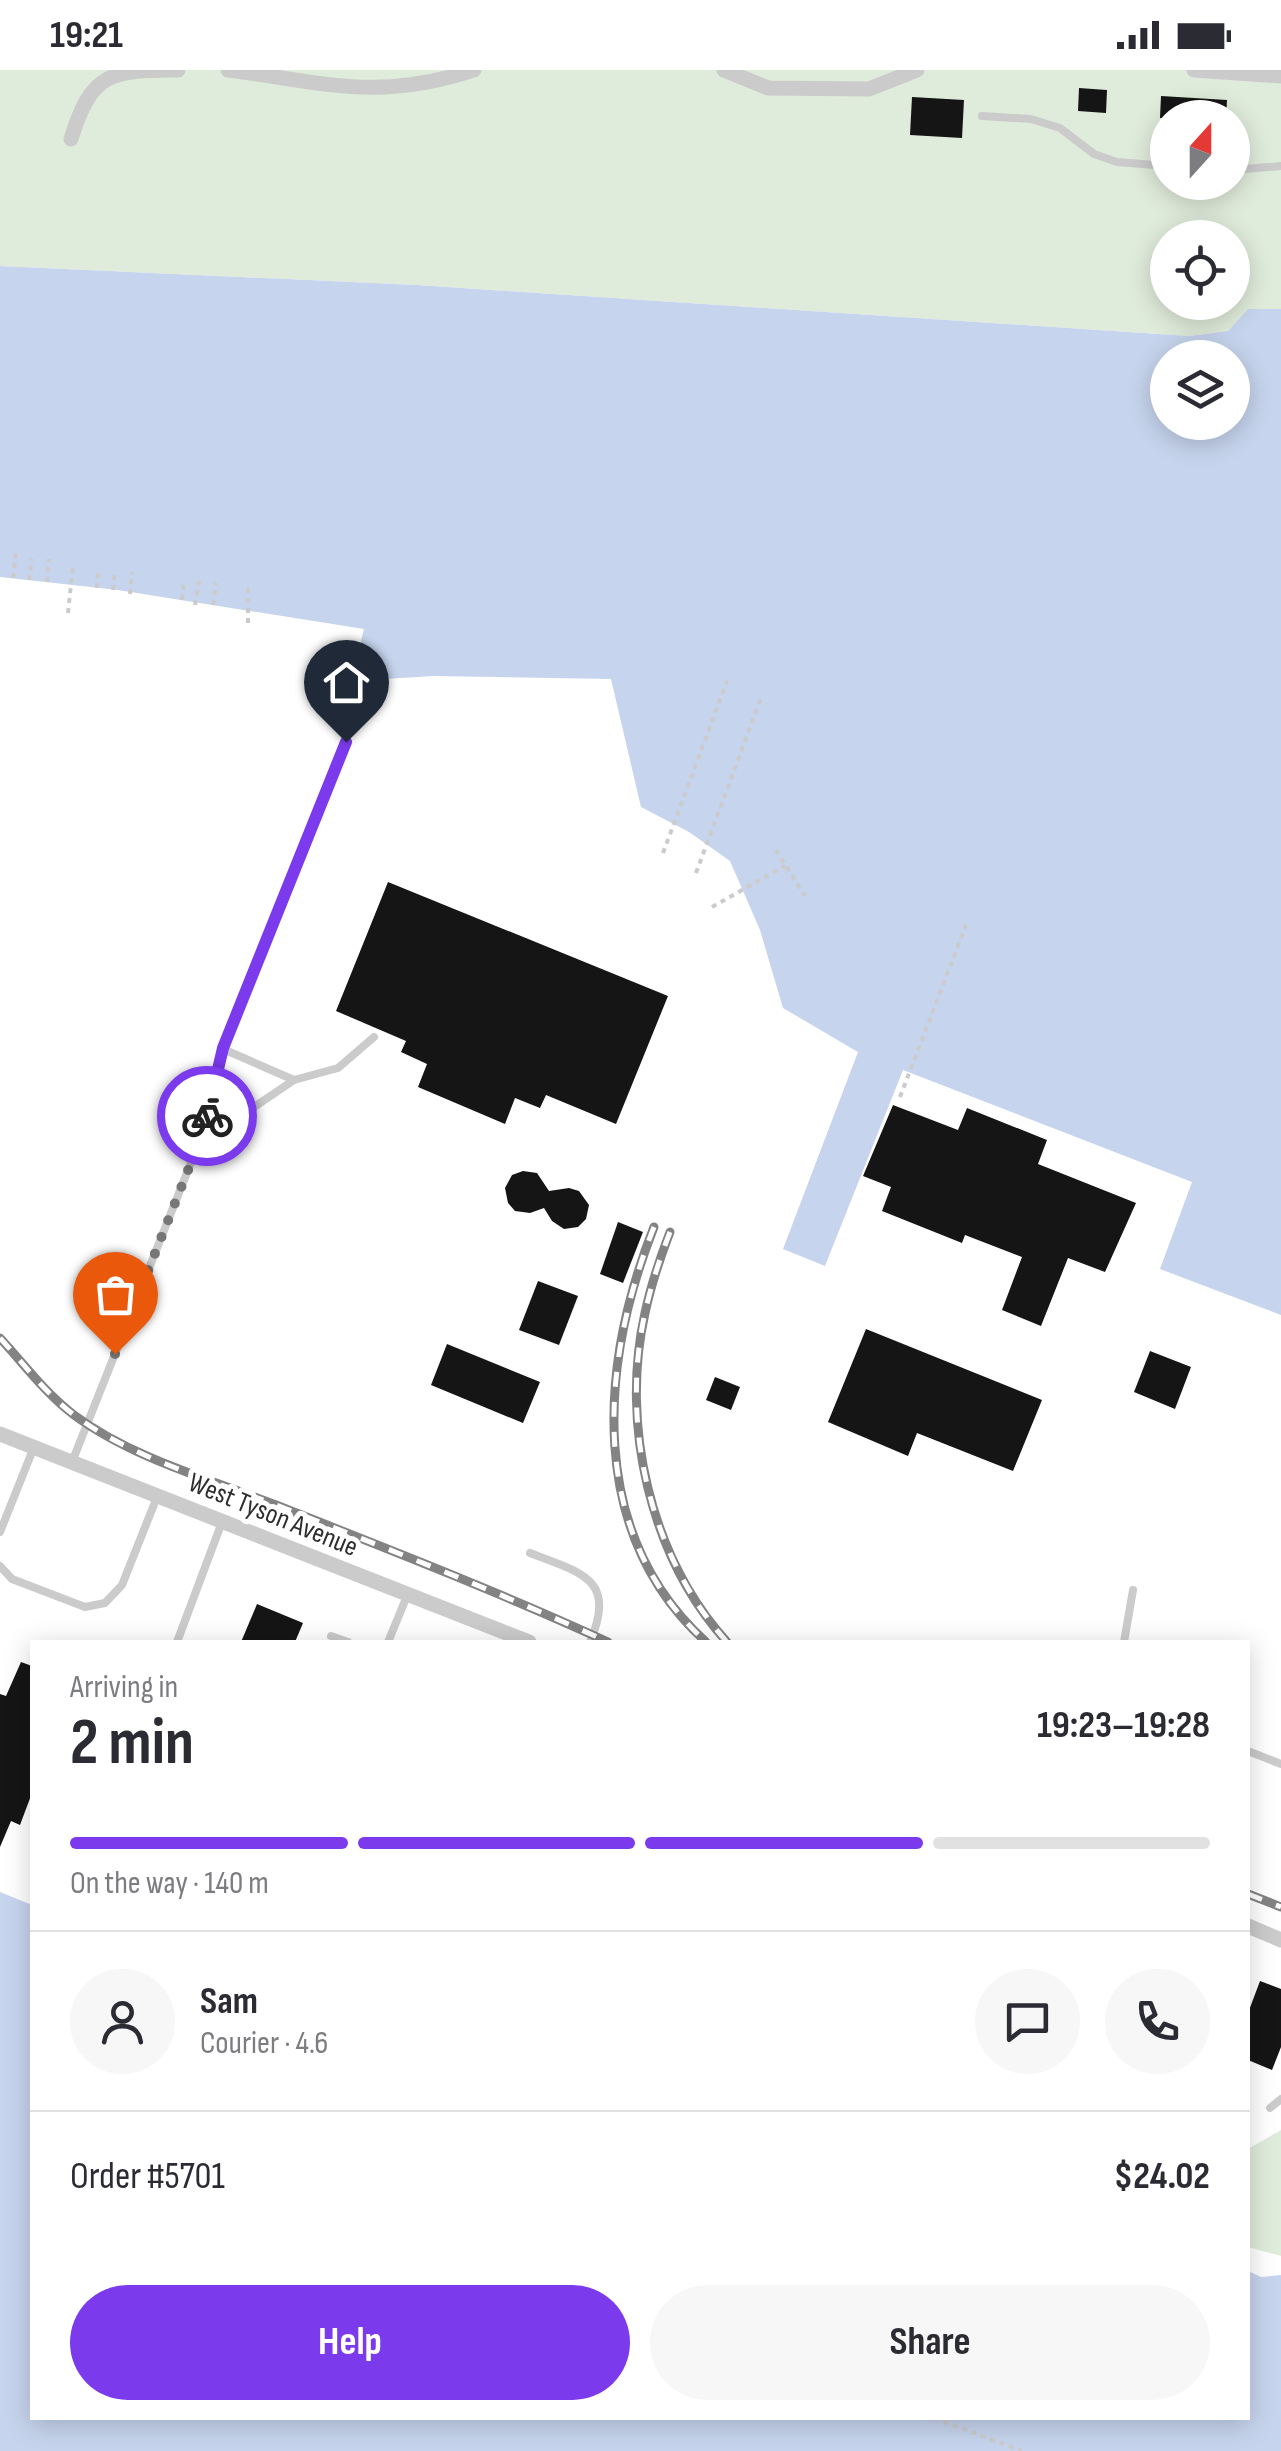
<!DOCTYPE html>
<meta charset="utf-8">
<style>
:root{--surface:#fff;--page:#f7f7f7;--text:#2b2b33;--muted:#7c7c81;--line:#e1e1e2;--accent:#7c3aed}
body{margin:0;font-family:"Sofia Sans Condensed",sans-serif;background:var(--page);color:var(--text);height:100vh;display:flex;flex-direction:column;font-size:38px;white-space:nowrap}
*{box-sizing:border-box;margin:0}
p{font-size:32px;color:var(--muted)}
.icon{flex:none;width:55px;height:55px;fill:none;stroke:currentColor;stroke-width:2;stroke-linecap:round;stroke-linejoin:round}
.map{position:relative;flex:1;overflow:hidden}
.panel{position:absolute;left:30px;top:1570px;width:1220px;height:780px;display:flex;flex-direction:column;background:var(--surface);border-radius:0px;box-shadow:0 5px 25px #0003}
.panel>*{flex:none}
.needle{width:65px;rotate:21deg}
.fabs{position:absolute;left:1150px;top:30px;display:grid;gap:20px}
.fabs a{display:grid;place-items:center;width:100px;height:100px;border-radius:50%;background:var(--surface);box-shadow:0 5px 25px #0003;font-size:50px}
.pin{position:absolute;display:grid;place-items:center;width:85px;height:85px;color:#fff;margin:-102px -42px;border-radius:50% 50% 50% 0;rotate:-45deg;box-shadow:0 0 10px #0007}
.pin .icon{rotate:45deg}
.courier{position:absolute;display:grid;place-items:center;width:100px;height:100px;margin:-50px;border:8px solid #7c3aed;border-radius:50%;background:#fff;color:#222;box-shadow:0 2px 12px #0007}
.head em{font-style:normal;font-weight:700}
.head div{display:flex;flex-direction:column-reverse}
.head{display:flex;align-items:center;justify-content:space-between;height:170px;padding:0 40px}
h1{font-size:65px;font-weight:700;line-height:75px}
.bar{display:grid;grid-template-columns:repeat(4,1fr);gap:15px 10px;align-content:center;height:120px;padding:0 40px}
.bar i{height:12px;border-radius:8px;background:var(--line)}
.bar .on{background:var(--accent)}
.bar p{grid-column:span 4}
.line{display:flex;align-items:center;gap:25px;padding:0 40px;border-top:2px solid var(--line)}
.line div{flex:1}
.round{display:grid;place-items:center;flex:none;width:105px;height:105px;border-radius:52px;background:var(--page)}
.action{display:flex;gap:20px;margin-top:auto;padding:20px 40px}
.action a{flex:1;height:115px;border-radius:60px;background:var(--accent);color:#fff;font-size:40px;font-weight:700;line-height:115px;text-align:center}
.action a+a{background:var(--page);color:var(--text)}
.status{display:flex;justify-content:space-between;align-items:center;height:70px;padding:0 50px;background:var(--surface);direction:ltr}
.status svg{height:28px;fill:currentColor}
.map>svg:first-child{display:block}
.green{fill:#e0ecdb;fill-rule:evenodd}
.water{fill:#c6d4ed;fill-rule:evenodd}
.building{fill:#151515}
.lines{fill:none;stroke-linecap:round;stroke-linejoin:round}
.path{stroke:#cbcbcb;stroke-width:4;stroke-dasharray:5 5;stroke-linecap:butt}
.service{stroke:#cbcbcb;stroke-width:8}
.minor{stroke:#cbcbcb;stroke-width:15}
.rail-casing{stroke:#838383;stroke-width:9}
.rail{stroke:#fff;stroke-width:5;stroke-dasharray:15;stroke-linecap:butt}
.done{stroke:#777;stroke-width:10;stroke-dasharray:0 18}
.route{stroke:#7c3aed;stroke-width:12}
.labels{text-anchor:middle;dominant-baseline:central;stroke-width:10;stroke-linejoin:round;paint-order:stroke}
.street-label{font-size:28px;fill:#2e2e2e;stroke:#fff}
</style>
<div class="status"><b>19:21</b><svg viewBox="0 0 49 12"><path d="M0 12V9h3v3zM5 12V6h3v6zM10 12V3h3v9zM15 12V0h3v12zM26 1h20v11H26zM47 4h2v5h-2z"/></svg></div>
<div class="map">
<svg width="1281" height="2381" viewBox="0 0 1281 2381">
<rect width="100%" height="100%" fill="#fff"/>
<g class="green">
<path d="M0,0H1281V239H1248L1228,261L1189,266L417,215L0,196ZM1168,48H1232V112H1168ZM1168,168H1232V232H1168Z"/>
<path d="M1281,2060V2186L1248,2177V2079Z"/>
</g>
<g class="water">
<path d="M0,196L417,215L1189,266L1228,261L1248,239H1281V1245L1160,1199L1192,1112L903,1000L825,1196L783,1179L858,982L783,938L760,860L730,791L689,762L641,737L611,609L434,606L351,611L364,559L118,520L0,507ZM1168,288H1232V352H1168Z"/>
<path d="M0,1822L32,1835V2348H1248V2201L1261,2207L1281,2205V2381H0Z"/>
</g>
<g class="building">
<path d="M1079,18L1107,20L1106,43L1078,41Z"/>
<path d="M1161,26L1227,30L1226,48H1160Z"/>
<path d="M912,27L964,30L962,68L910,65Z"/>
<path d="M388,812L668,926L616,1054L546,1025L540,1038L515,1028L505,1054L418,1017L427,994L401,982L406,971L336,941Z"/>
<path d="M893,1035L958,1060L967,1038L1047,1070L1038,1094L1136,1133L1105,1202L1068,1188L1041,1256L1002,1240L1022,1187L965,1165L962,1173L882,1141L891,1117L863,1106Z"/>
<path d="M523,1101L537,1103L549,1121L569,1118L579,1121L589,1135L586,1149L578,1157L564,1159L552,1151L544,1138L530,1143L515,1141L508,1133L505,1118L512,1105Z"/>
<path d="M618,1152L643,1162L623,1213L600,1204Z"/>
<path d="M538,1211L578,1226L559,1275L519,1260Z"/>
<path d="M866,1259L1042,1330L1013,1401L917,1363L908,1386L828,1352Z"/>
<path d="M447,1274L540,1312L523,1353L431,1315Z"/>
<path d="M1150,1281L1191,1297L1175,1339L1134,1322Z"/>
<path d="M715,1307L740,1317L731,1340L706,1330Z"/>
<path d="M257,1534L303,1553L295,1572H241Z"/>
<path d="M21,1592L32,1596V1723L20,1755L11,1751L0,1777V1624L6,1626Z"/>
<path d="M1260,1911L1281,1919V1977L1272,2000L1248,1990V1943Z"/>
</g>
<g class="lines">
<g class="path">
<path d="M13,508L16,483"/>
<path d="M29,510L32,489"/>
<path d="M47,512L49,489"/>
<path d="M97,518L98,498"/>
<path d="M113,520L115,500"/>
<path d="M130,524L132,502"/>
<path d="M182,530L184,511"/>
<path d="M195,535L199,511"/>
<path d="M213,535L216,513"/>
<path d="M68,543L73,495"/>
<path d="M248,553V517"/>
<path d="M776,780L805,826"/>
<path d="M663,783L727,611"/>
<path d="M696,803L762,625"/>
<path d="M712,837L785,796"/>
<path d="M900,1027L966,855"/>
<path d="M934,2348L1022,2381"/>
</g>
<g class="service">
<path d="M982,46L1031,49L1060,58L1094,84L1117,92L1168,96"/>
<path d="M1232,100L1281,96"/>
<path d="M223,979L294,1010"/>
<path d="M202,1065L223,979L346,672"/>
<path d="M72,1392L202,1065L232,1052L294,1010L338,998L374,967"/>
<path d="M0,1462L34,1377"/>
<path d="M530,1483C581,1503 617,1508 590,1572"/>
<path d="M0,1496L12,1509L85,1537L105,1533L122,1515L157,1427"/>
<path d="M331,1566L348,1572"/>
<path d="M177,1572L222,1452"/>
<path d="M388,1572L407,1526"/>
<path d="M1124,1572L1133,1520"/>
<path d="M1248,1681L1281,1694"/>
<path d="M1270,2038L1281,2029"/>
</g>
<g class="minor">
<path d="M228,0C323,12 377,32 474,0"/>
<path d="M724,0L768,18L869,19L917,0"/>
<path d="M1194,0L1281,6"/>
<path d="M71,69C92,0 112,1 178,0"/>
<path d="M0,1364L529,1572"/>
<path d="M1248,1856L1281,1870"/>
</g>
<g class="rail-casing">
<g id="rail">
<path d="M654,1157C600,1294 586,1463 706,1572"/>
<path d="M670,1162C660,1188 651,1215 645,1243C620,1354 650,1487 727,1572"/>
<path d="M0,1268C24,1294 45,1323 74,1345C132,1388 209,1409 276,1435C388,1479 499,1522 608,1572"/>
<path d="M1248,1824L1281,1837"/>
</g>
</g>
<use href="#rail" class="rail"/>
</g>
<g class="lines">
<path class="done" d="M115,1284L202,1065L207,1046"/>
<path class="route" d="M207,1046L223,978L346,672"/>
</g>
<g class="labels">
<g class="street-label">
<text transform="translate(273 1445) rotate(22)">West Tyson Avenue</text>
</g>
</g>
</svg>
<div class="fabs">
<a><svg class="needle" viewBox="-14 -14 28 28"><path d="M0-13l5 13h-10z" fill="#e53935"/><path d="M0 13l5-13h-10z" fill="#7c7c81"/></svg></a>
<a><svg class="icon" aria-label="locate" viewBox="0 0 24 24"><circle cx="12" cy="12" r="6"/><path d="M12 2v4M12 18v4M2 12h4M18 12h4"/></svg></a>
<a><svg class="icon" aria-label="layers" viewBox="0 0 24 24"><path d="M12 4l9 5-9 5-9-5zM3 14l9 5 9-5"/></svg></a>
</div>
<div class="pin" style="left:115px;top:1284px;background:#ea580c"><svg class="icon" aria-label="bag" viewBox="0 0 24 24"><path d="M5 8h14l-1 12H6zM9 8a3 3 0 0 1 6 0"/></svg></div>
<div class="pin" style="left:346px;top:672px;background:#1f2937"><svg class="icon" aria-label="home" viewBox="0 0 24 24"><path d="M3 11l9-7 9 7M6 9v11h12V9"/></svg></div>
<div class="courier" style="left:207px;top:1046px"><svg class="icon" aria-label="bike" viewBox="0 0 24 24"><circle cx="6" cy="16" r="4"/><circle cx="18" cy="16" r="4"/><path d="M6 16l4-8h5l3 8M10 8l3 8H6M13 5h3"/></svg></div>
<section class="panel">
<div class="head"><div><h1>2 min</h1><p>Arriving in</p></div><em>19:23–19:28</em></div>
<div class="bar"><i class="on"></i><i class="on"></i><i class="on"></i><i></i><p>On the way · 140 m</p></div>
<div class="line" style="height:180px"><a class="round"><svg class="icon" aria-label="person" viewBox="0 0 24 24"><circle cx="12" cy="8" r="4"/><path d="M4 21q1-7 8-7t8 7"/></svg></a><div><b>Sam</b><p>Courier · 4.6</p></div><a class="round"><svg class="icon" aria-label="chat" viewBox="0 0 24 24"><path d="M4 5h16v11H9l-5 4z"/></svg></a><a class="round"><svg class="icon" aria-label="phone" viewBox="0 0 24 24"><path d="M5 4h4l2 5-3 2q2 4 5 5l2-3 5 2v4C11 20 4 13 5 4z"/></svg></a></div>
<div class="line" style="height:130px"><div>Order #5701</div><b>$24.02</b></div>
<div class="action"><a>Help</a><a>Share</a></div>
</section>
</div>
